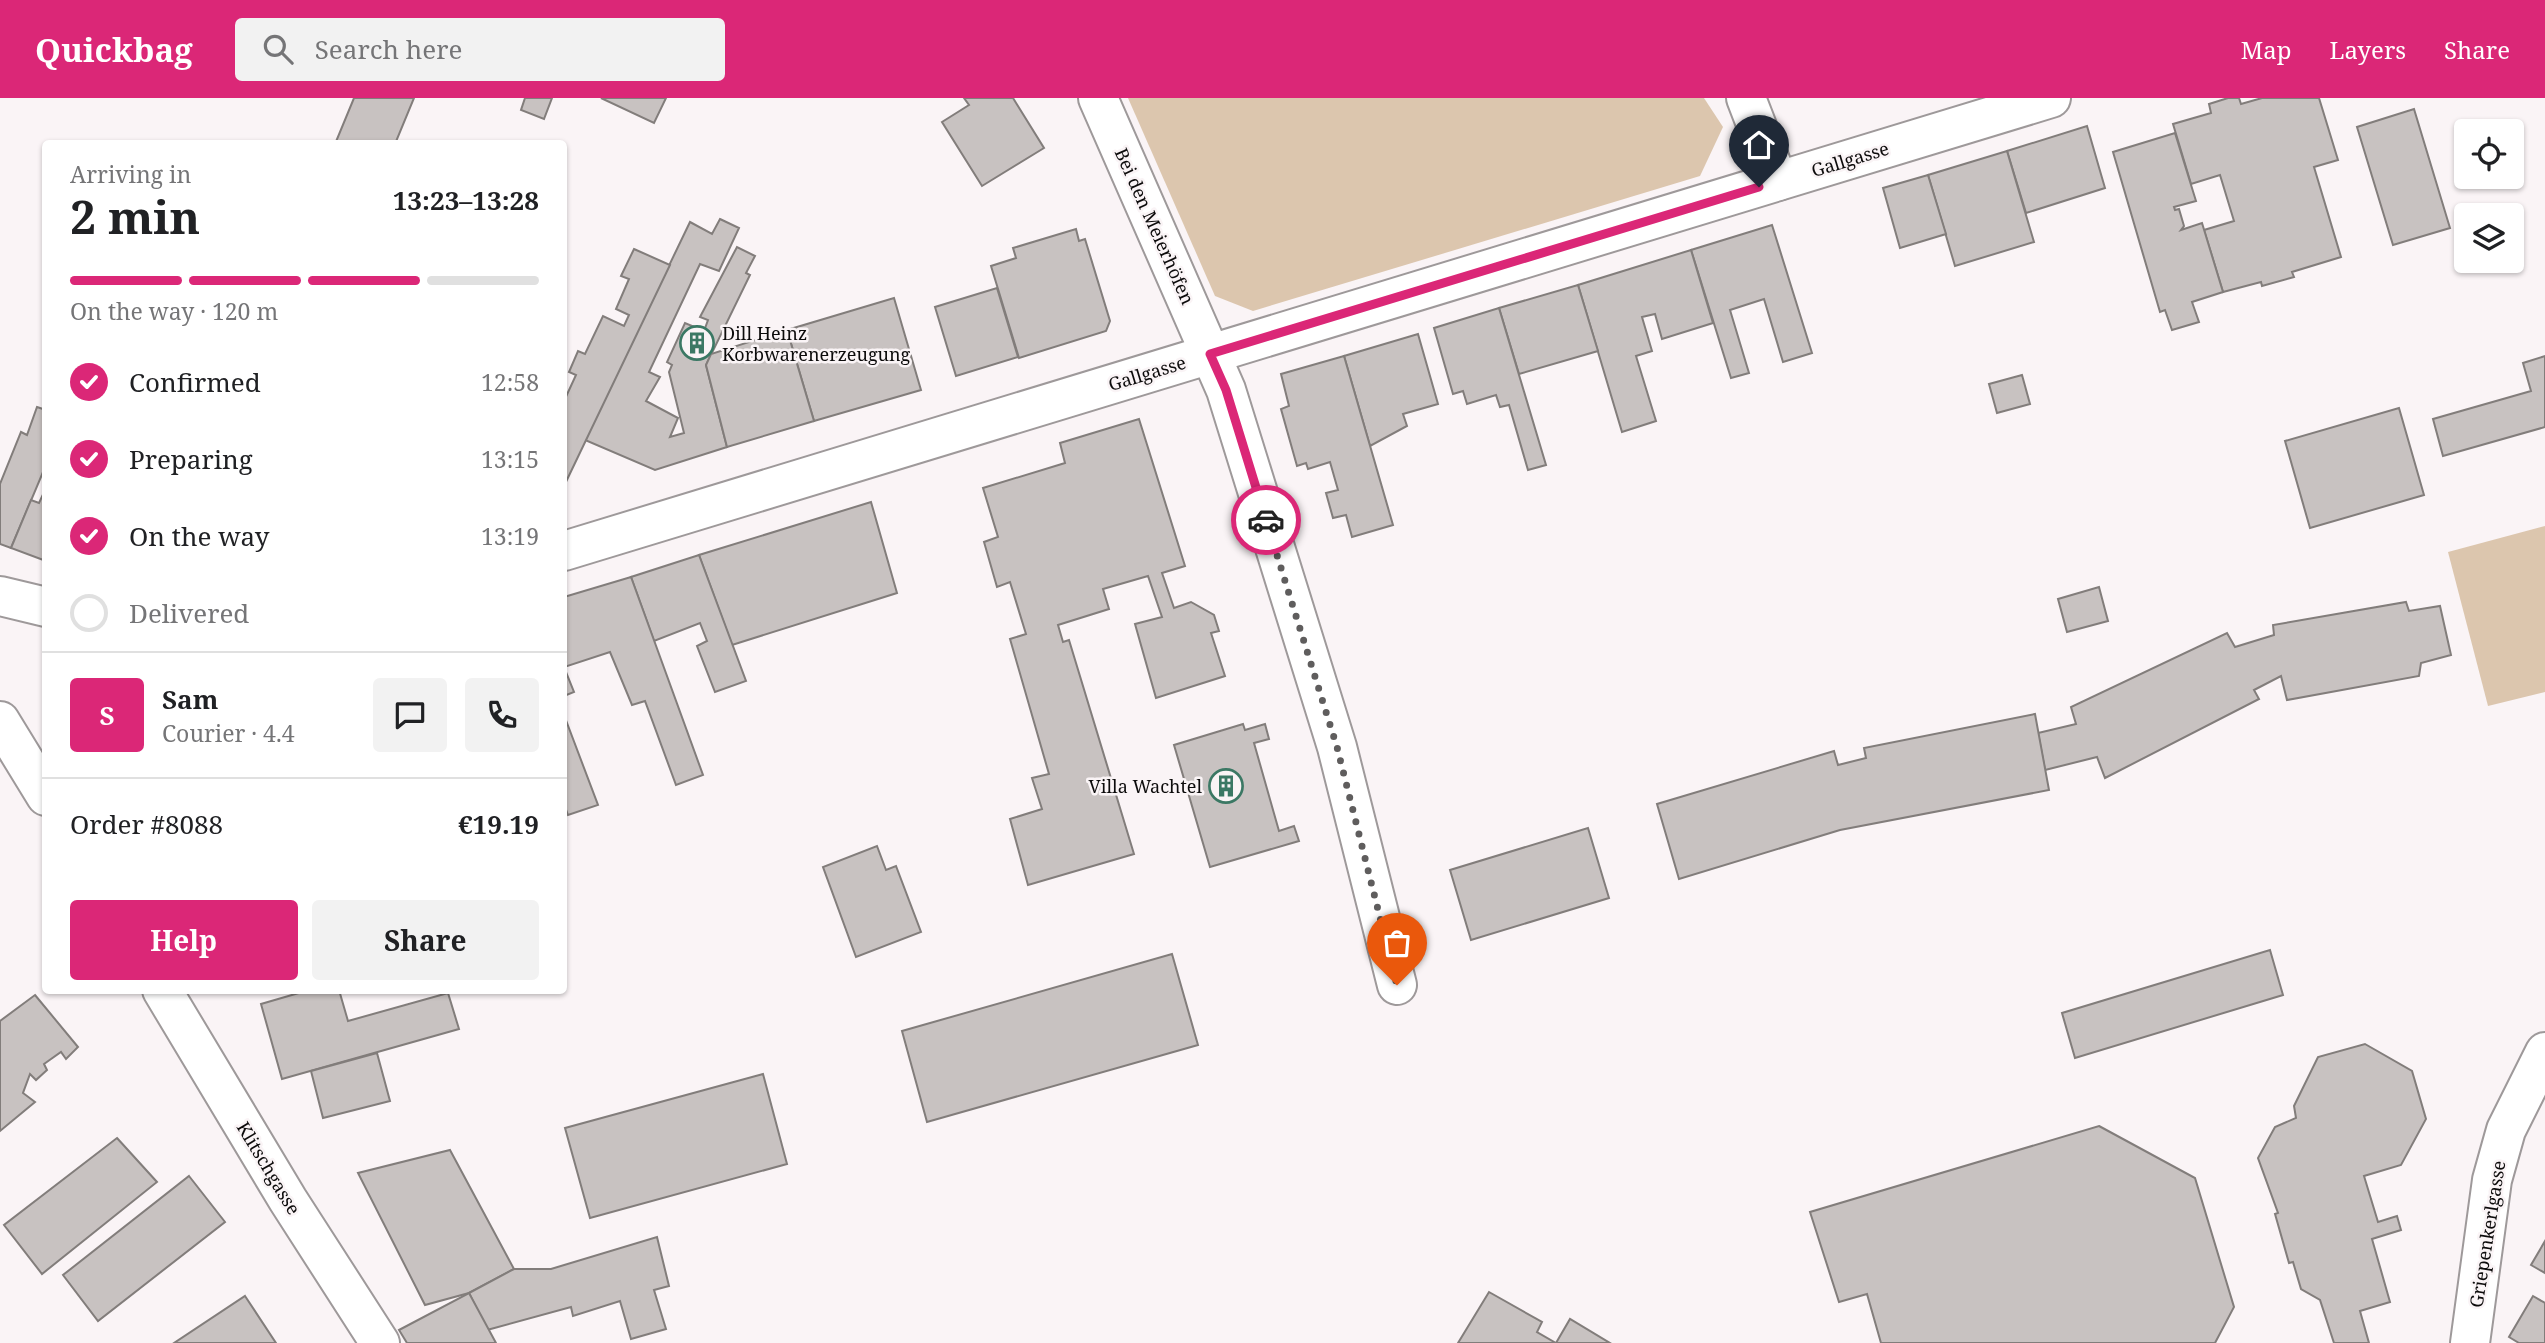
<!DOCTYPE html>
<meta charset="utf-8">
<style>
:root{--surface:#fff;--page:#f2f2f2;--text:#202124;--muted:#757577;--line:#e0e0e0;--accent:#db2777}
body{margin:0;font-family:"Noto Serif",serif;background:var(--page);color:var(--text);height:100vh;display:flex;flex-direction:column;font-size:26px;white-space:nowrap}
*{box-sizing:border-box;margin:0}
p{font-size:23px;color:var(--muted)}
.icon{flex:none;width:38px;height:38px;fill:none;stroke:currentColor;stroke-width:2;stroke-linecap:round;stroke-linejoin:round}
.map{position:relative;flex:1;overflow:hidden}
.sheet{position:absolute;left:42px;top:42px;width:525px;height:854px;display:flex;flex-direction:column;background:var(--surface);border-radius:7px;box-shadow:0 2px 5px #0004}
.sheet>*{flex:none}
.controls{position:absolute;left:2454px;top:21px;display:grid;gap:14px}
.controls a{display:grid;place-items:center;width:70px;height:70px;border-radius:7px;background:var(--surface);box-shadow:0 2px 5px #0004;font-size:35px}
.pin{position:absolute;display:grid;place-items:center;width:60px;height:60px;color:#fff;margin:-72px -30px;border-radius:50% 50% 50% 0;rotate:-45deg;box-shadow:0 0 7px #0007}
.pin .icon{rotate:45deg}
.courier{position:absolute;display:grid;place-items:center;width:70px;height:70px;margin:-35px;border:5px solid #db2777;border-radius:50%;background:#fff;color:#222;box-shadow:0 2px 9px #0007}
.headline em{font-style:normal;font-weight:700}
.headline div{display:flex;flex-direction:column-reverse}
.headline{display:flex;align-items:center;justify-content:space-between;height:119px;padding:0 28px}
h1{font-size:46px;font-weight:700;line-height:52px}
.bar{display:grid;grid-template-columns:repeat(4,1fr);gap:10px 7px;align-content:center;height:84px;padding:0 28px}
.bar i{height:9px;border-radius:5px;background:var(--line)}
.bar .current{background:var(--accent)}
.bar p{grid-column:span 4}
.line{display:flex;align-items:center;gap:18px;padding:0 28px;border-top:2px solid var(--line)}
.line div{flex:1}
.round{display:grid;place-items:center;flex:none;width:74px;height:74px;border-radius:7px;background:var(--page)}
ol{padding:0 28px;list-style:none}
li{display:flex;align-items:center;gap:21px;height:77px}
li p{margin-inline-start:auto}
li .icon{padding:7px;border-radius:50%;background:var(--accent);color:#fff;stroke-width:4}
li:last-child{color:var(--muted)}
li i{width:38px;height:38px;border:4px solid var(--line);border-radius:50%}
.cta{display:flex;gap:14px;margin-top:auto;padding:14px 28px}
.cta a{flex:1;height:80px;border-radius:7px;background:var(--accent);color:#fff;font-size:28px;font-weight:700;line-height:80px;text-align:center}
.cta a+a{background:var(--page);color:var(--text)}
header{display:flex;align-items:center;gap:42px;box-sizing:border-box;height:98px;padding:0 35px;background:var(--accent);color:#fff}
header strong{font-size:33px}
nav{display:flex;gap:38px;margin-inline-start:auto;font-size:24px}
.search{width:490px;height:63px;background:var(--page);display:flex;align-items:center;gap:18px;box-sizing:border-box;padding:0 24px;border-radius:7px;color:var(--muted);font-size:26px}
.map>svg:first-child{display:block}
.green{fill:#dcc6ae}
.building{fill:#c8c2c1;stroke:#827d7b;stroke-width:2}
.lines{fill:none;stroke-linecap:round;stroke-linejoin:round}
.minor-casing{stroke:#9e999a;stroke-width:42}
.minor{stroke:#fff;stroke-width:38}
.done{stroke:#5f5d5d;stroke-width:7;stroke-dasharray:0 12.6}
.route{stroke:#db2777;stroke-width:9}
.labels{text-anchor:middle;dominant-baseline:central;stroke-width:5;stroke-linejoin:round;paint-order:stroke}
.street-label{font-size:18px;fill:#0c0b0b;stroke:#faf4f6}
.poi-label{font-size:18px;fill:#0c0b0b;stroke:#faf4f6;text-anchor:start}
</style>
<header>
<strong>Quickbag</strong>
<div class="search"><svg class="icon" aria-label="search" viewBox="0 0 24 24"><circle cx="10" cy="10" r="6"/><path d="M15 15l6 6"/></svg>Search here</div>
<nav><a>Map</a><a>Layers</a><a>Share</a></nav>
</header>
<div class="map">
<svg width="2545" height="1245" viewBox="0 0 2545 1245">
<rect width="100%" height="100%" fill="#faf4f6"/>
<g class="green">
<path d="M1128,0H1704L1723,29L1700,78L1253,213L1215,198Z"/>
<path d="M2545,428V594L2488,608L2448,454Z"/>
</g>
<g class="building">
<path d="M354,0H414L395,46H335Z"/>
<path d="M525,0H552L544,21L521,12Z"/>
<path d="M601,0H666L654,25Z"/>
<path d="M964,0H1013L1044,50L982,88L942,24L969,7Z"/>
<path d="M2228,0H2239L2241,6L2262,0H2319L2338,62L2314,69L2341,159L2292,174L2294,179L2262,188L2261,184L2223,194L2204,132L2234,123L2220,77L2191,86L2173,26L2211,15L2209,6Z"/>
<path d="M2414,11L2450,130L2393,147L2357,29Z"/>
<path d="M2087,28L2105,90L2026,115L2007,53Z"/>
<path d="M2175,35L2196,103L2174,109L2175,112L2179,111L2184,128L2181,132L2202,125L2223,194L2192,204L2199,224L2172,232L2165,212L2160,214L2113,54Z"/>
<path d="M2007,53L2034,144L1955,168L1928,77Z"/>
<path d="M1928,77L1946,136L1900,150L1883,90Z"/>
<path d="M720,121L739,130L719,173L700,166L649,274L660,279L646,303L678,320L670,339L684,335L669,274L672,267L667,264L685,225L704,233L708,222L700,219L737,149L755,158L746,175L750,177L706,267L727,349L655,372L585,342L690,124L712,136Z"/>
<path d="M1772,127L1812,255L1783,264L1764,201L1730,212L1749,275L1731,280L1691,152Z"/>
<path d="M1076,131L1079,143L1085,141L1110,223L1106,233L1019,260L991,168L1016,160L1013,150Z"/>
<path d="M634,151L670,167L564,388V303L576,277L569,274L578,253L585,256L603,218L624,228L629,217L616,211L629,181L621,178Z"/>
<path d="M1691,152L1713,225L1662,241L1655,216L1642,219L1652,253L1636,258L1656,323L1622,334L1578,187Z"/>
<path d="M1578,187L1598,253L1519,276L1499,210Z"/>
<path d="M997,190L1018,259L956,278L935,209Z"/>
<path d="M894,200L921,292L814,323L787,232Z"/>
<path d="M1499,210L1546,367L1528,372L1509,307L1500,309L1496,297L1467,306L1463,293L1453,296L1434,230Z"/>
<path d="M787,232L814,323L727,349L706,267L711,256Z"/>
<path d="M1418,236L1438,306L1403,316L1407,328L1370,348L1344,258Z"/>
<path d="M1344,258L1393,427L1352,439L1346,417L1333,420L1326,395L1338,392L1330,364L1308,371L1306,365L1297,368L1281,311L1289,308L1281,276Z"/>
<path d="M2545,258V329L2443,358L2433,321L2531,293L2523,265Z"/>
<path d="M2022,277L2030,306L1997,315L1989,286Z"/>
<path d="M37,309L46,312V367L11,450L0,446V386L21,334L27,337Z"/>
<path d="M2399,310L2424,397L2310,430L2285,343Z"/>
<path d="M1139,321L1185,468L1162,475L1174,510L1191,504L1214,517L1219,533L1211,535L1225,578L1156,600L1135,526L1162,519L1148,478L1103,491L1109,511L1058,527L1063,544L1069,542L1134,756L1028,787L1010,721L1042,711L1032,680L1049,676L1010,541L1026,536L1010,484L997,489L984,444L998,439L983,390L1065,365L1060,345Z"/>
<path d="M46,390V463L11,450L31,402L39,405Z"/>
<path d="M871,404L897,495L732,547L699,457Z"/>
<path d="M699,457L746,583L715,594L697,548L707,543L700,525L654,543L631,479Z"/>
<path d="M631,479L703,677L676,687L645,603L632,607L610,554L564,569L574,594L564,598V499Z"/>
<path d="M2099,489L2108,523L2067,534L2058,501Z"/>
<path d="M2406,504L2409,513L2440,508L2451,557L2421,565L2419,578L2287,602L2281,578L2254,592L2259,601L2105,680L2097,659L2045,672L2038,635L2076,626L2071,609L2227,535L2235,549L2274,537L2273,527Z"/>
<path d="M2035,616L2049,692L1840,732L1679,781L1657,706L1834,653L1838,667L1866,660L1864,650Z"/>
<path d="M564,617L598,707L568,717L564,706Z"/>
<path d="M1243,626L1245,632L1265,626L1269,641L1254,645L1279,733L1294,728L1299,743L1210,769L1174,647Z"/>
<path d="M1588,730L1609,800L1471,842L1450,772Z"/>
<path d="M877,748L886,772L896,768L921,834L856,859L823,769Z"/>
<path d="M2270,852L2283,897L2075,960L2062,915Z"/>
<path d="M1172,856L1198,947L927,1024L902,933Z"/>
<path d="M309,892H339L348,923L448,895L459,931L282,981L261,906Z"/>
<path d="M35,897L78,949L66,961L61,954L44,966L47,972L36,982L30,976L23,995L35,1004L0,1033V923Z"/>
<path d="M2365,946L2412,973L2426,1021L2401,1067L2364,1078L2378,1124L2397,1118L2401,1132L2372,1141L2390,1204L2360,1213L2369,1245H2334L2320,1202L2301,1191L2293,1164L2289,1165L2275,1116L2278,1115L2258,1060L2275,1029L2296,1020L2294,1008L2318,959Z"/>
<path d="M377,955L390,1003L323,1020L311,973Z"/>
<path d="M763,976L787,1066L590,1120L565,1030Z"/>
<path d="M2099,1028L2195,1080L2234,1209L2215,1245H1881L1867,1196L1839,1204L1810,1114Z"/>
<path d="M117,1040L157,1084L42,1176L4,1127Z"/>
<path d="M450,1052L514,1171L469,1195L425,1207L358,1075Z"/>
<path d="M189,1078L225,1124L98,1223L63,1177Z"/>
<path d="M657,1139L669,1188L654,1192L666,1231L631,1241L620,1203L573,1218L571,1209L487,1232L469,1195L514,1171H551Z"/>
<path d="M2545,1143V1175L2531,1167Z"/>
<path d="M1489,1194L1542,1224L1537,1234L1556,1245L1570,1221L1610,1245H1458Z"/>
<path d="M469,1195L496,1245H407L399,1232Z"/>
<path d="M245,1198L276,1245H174Z"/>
<path d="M2533,1198L2545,1205V1245H2519L2509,1239Z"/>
</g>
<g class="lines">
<g class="minor-casing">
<g id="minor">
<path d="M1098,0L1226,292L1337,649L1397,887"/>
<path d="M1746,0L1778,83"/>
<path d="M564,453L2051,0"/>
<path d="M0,498L46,509"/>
<path d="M0,623L46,698"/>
<path d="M162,892L288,1102L380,1245"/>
<path d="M2470,1245L2492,1082L2506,1032L2545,954"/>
</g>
</g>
<use href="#minor" class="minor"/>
</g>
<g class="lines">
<path class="done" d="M1266,422L1337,649L1397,887"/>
<path class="route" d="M1266,422L1226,292L1210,256L1759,89"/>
</g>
<defs>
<g id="building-ring" transform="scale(1.75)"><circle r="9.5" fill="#faf4f6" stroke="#3b7864" stroke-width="1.5"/><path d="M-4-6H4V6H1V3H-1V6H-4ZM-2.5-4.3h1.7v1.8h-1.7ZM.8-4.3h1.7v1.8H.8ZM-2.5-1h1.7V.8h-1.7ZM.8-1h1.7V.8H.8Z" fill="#3b7864"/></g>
</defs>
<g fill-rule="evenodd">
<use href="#building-ring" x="697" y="245"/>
<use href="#building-ring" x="1226" y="688"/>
</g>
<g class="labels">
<g class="street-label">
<text transform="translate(1850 61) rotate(-17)">Gallgasse</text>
<text transform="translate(1155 128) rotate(66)">Bei den Meierhöfen</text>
<text transform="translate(1147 275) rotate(-17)">Gallgasse</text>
<text transform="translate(269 1070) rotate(59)">Klitschgasse</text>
<text transform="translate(2487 1136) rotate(-81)">Griepenkerlgasse</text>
</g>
<g class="poi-label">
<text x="722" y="235">Dill Heinz<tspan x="722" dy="21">Korbwarenerzeugung</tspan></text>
<text x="1202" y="688" text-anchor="end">Villa Wachtel</text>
</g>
</g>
</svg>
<div class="controls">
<a><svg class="icon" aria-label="locate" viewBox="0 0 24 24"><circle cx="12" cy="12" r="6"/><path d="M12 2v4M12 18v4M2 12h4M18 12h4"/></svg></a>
<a><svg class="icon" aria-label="layers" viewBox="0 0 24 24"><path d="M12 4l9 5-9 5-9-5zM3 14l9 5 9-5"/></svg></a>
</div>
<div class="pin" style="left:1397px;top:887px;background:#ea580c"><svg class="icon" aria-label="bag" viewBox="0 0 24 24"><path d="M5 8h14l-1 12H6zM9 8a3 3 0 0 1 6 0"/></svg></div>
<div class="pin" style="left:1759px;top:89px;background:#1f2937"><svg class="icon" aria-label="home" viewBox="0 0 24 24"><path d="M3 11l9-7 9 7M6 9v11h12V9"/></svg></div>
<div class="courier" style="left:1266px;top:422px"><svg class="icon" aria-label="car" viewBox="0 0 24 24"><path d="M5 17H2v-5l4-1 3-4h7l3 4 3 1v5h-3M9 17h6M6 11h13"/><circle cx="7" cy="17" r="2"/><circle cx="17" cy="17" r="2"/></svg></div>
<section class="sheet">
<div class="headline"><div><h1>2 min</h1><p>Arriving in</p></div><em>13:23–13:28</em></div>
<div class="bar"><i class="current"></i><i class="current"></i><i class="current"></i><i></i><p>On the way · 120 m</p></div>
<ol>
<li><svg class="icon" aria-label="check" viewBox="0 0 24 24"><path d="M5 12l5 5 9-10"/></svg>Confirmed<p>12:58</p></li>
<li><svg class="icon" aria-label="check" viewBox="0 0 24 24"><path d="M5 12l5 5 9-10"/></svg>Preparing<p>13:15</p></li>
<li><svg class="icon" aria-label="check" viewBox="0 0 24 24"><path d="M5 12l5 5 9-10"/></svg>On the way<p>13:19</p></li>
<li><i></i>Delivered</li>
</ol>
<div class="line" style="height:126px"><b class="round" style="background:var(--accent);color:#fff">S</b><div><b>Sam</b><p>Courier · 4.4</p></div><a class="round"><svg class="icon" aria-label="chat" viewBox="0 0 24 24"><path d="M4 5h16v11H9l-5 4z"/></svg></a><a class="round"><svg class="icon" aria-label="phone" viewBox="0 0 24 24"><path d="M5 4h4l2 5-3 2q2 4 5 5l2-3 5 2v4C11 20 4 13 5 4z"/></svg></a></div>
<div class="line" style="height:91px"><div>Order #8088</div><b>€19.19</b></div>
<div class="cta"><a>Help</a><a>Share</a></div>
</section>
</div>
